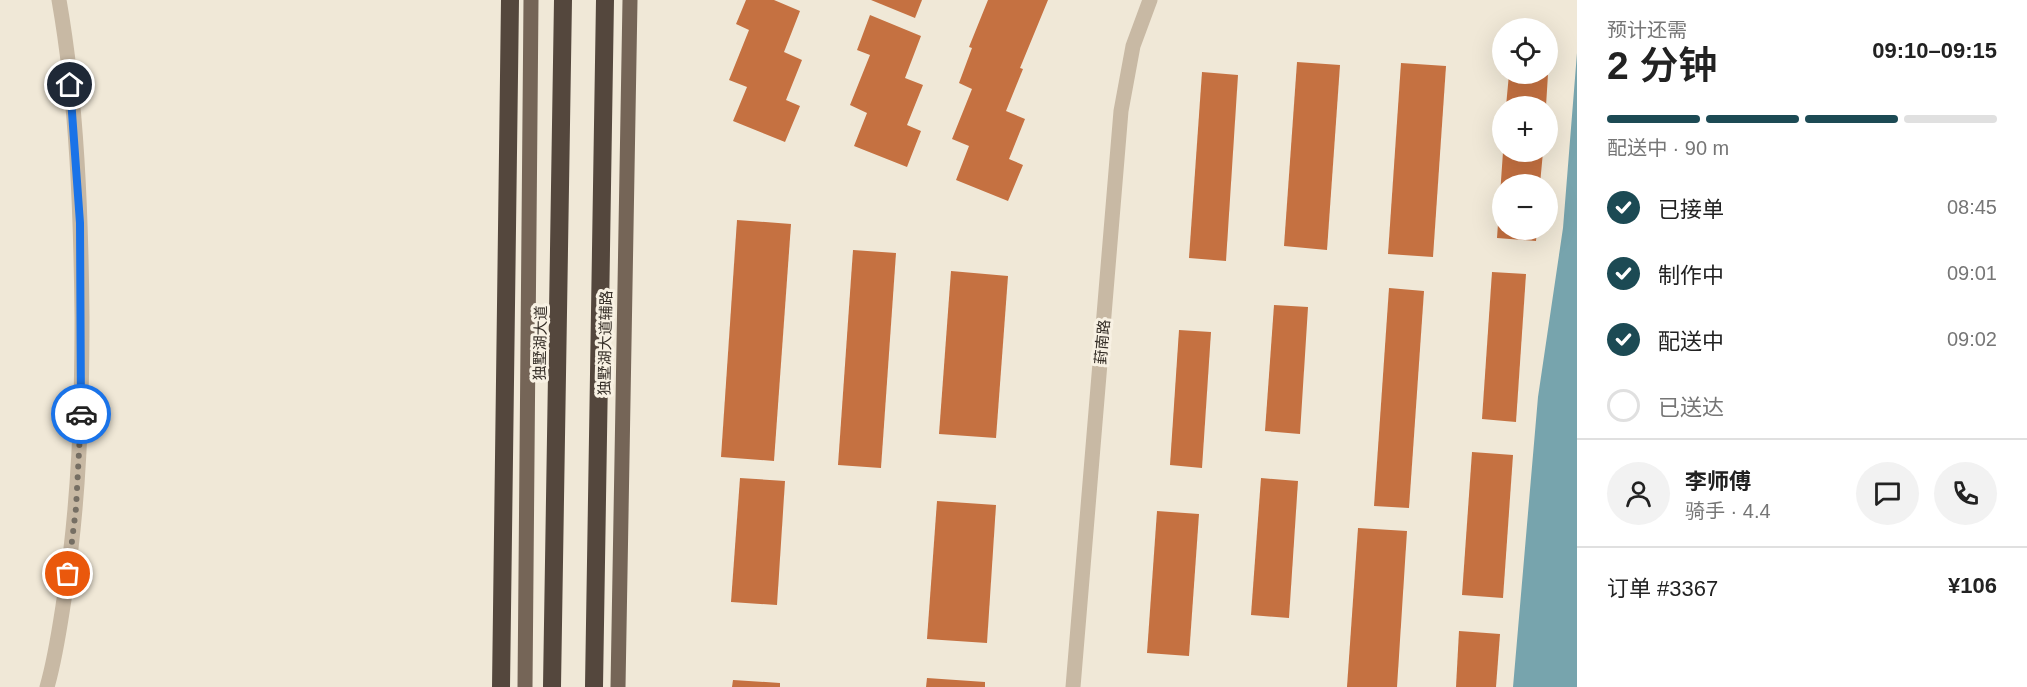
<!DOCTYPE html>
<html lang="zh">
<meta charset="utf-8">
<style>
:root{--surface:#fff;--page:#f2f2f2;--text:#222;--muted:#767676;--line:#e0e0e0;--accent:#1c4a54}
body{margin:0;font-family:Arial,"Noto Sans SC",sans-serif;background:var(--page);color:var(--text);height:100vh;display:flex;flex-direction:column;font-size:22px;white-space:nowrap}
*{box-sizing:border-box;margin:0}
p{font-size:20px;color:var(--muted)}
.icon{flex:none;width:33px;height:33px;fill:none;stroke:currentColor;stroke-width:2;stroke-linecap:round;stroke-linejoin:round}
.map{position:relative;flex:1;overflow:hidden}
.side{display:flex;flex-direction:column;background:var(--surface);width:450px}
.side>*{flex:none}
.tools{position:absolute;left:1492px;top:18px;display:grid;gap:12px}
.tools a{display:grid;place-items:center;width:66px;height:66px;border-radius:50%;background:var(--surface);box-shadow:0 6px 24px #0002;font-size:30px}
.pin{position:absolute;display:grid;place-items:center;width:51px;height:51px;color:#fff;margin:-26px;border:3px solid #fff;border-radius:50%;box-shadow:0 2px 6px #0007}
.courier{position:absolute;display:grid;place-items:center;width:60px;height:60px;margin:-30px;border:4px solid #1a73e8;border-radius:50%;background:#fff;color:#222;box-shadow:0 2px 8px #0007}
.head em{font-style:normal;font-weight:600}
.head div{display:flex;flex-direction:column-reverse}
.head{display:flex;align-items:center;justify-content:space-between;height:102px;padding:0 30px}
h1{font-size:39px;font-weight:600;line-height:45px}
.bar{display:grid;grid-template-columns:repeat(4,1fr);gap:9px 6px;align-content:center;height:72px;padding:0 30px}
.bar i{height:8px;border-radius:4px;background:var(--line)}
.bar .active{background:var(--accent)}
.bar p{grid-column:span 4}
.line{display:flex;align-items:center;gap:15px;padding:0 30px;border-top:2px solid var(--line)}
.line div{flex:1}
.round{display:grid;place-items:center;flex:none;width:63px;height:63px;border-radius:32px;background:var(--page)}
ol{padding:0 30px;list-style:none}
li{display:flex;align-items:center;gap:18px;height:66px}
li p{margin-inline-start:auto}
li .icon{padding:6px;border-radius:50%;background:var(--accent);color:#fff;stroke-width:4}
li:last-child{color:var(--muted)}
li i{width:33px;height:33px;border:3px solid var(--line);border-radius:50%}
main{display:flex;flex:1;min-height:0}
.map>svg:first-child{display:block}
.water{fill:#77a4ad}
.building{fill:#c57141}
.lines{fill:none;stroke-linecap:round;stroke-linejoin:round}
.minor{stroke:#c8b9a4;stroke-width:15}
.major{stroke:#756557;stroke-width:15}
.highway{stroke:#54473d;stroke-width:18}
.done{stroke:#756e63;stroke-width:6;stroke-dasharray:0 10.8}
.route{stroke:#1a73e8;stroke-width:8}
.labels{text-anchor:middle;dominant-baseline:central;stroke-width:6;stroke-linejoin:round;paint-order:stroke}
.street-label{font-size:15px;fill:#332c25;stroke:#f8f1e3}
</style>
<main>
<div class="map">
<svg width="1577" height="687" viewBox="0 0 1577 687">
<rect width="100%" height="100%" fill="#f0e8d7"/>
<path class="water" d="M1577,53V687H1513L1538,397L1563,228Z"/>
<g class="building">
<path d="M746,0H774L800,11L784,52L802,60L786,100L800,106L785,142L733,121L747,87L729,80L749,30L736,24Z"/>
<path d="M871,0H922L915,18Z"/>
<path d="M988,0H1048L1020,68L1023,69L1006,111L1025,119L1009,159L1023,165L1008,201L956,180L969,146L952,139L972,89L959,83L972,48L969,47Z"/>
<path d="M870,15L921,36L905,78L923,85L907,125L921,131L907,167L854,146L867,113L850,105L870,55L857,50Z"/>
<path d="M1297,62L1340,65L1327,250L1284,246Z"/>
<path d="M1401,63L1446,66L1433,257L1388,254Z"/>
<path d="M1202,72L1238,75L1226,261L1189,258Z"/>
<path d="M1509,74H1548L1546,106H1506Z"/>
<path d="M1503,152H1543L1540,184H1503V230H1537L1536,241L1497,238Z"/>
<path d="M737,220L791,224L774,461L721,457Z"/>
<path d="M853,250L896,253L881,468L838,465Z"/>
<path d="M951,271L1008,276L996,438L939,434Z"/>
<path d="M1492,272L1526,274L1516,422L1482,419Z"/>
<path d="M1389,288L1424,291L1409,508L1374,506Z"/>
<path d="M1274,305L1308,307L1300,434L1265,431Z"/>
<path d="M1179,330L1211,332L1202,468L1170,465Z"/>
<path d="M1472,452L1513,455L1503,598L1462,595Z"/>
<path d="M740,478L785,481L777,605L731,602Z"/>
<path d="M1261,478L1298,481L1289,618L1251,615Z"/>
<path d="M937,501L996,505L987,643L927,639Z"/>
<path d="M1157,511L1199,514L1189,656L1147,653Z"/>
<path d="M1358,528L1407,531L1397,687H1347Z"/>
<path d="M1459,631L1500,634L1496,687H1456Z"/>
<path d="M927,678L985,682V687H926Z"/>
<path d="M733,680L780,683V687H732Z"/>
</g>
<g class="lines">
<g class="minor">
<path d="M47,687C56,656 60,625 65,593C79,502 82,410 82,317C81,214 77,102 59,0"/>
<path d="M1073,687L1121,111L1133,46L1150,0"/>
</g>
<g class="major">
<path d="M525,687L531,0"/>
<path d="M618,687L630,0"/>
</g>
<g class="highway">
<path d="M501,687L510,0"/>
<path d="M552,687L563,0"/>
<path d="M594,687L605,0"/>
</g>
</g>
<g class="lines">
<path class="done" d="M68,574L76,508L81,414"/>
<path class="route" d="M70,85L80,223L81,414"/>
</g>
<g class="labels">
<g class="street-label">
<text transform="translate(1102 342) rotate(-85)">葑南路</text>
<text transform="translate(540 343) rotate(-89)">独墅湖大道</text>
<text transform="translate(605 343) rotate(-89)">独墅湖大道辅路</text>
</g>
</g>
</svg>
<div class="tools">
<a><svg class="icon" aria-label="locate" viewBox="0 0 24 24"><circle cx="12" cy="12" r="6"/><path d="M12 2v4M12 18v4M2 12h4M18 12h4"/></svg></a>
<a>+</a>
<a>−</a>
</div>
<div class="pin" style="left:68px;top:574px;background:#ea580c"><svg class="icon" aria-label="bag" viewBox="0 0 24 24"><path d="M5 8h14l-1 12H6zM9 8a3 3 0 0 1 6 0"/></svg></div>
<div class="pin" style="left:70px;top:85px;background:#1f2937"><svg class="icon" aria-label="home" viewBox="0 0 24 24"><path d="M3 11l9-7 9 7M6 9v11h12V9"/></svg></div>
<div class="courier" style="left:81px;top:414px"><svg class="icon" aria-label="car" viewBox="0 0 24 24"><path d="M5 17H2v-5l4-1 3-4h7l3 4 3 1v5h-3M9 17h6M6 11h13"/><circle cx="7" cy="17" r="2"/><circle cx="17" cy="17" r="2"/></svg></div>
</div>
<section class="side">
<div class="head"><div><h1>2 分钟</h1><p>预计还需</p></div><em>09:10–09:15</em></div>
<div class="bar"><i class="active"></i><i class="active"></i><i class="active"></i><i></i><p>配送中 · 90 m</p></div>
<ol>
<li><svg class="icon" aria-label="check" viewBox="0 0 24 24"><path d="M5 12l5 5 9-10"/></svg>已接单<p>08:45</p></li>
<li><svg class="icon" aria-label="check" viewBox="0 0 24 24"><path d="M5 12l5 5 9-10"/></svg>制作中<p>09:01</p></li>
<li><svg class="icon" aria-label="check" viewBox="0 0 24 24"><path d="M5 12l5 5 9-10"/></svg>配送中<p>09:02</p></li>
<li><i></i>已送达</li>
</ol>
<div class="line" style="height:108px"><a class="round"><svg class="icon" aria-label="person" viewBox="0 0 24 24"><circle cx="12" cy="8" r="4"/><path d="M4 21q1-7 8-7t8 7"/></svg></a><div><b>李师傅</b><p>骑手 · 4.4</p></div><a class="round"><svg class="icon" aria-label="chat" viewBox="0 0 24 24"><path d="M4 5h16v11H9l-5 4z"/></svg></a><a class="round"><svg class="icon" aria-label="phone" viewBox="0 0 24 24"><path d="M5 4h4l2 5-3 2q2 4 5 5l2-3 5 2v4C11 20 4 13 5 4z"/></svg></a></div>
<div class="line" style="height:78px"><div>订单 #3367</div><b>¥106</b></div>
</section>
</main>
